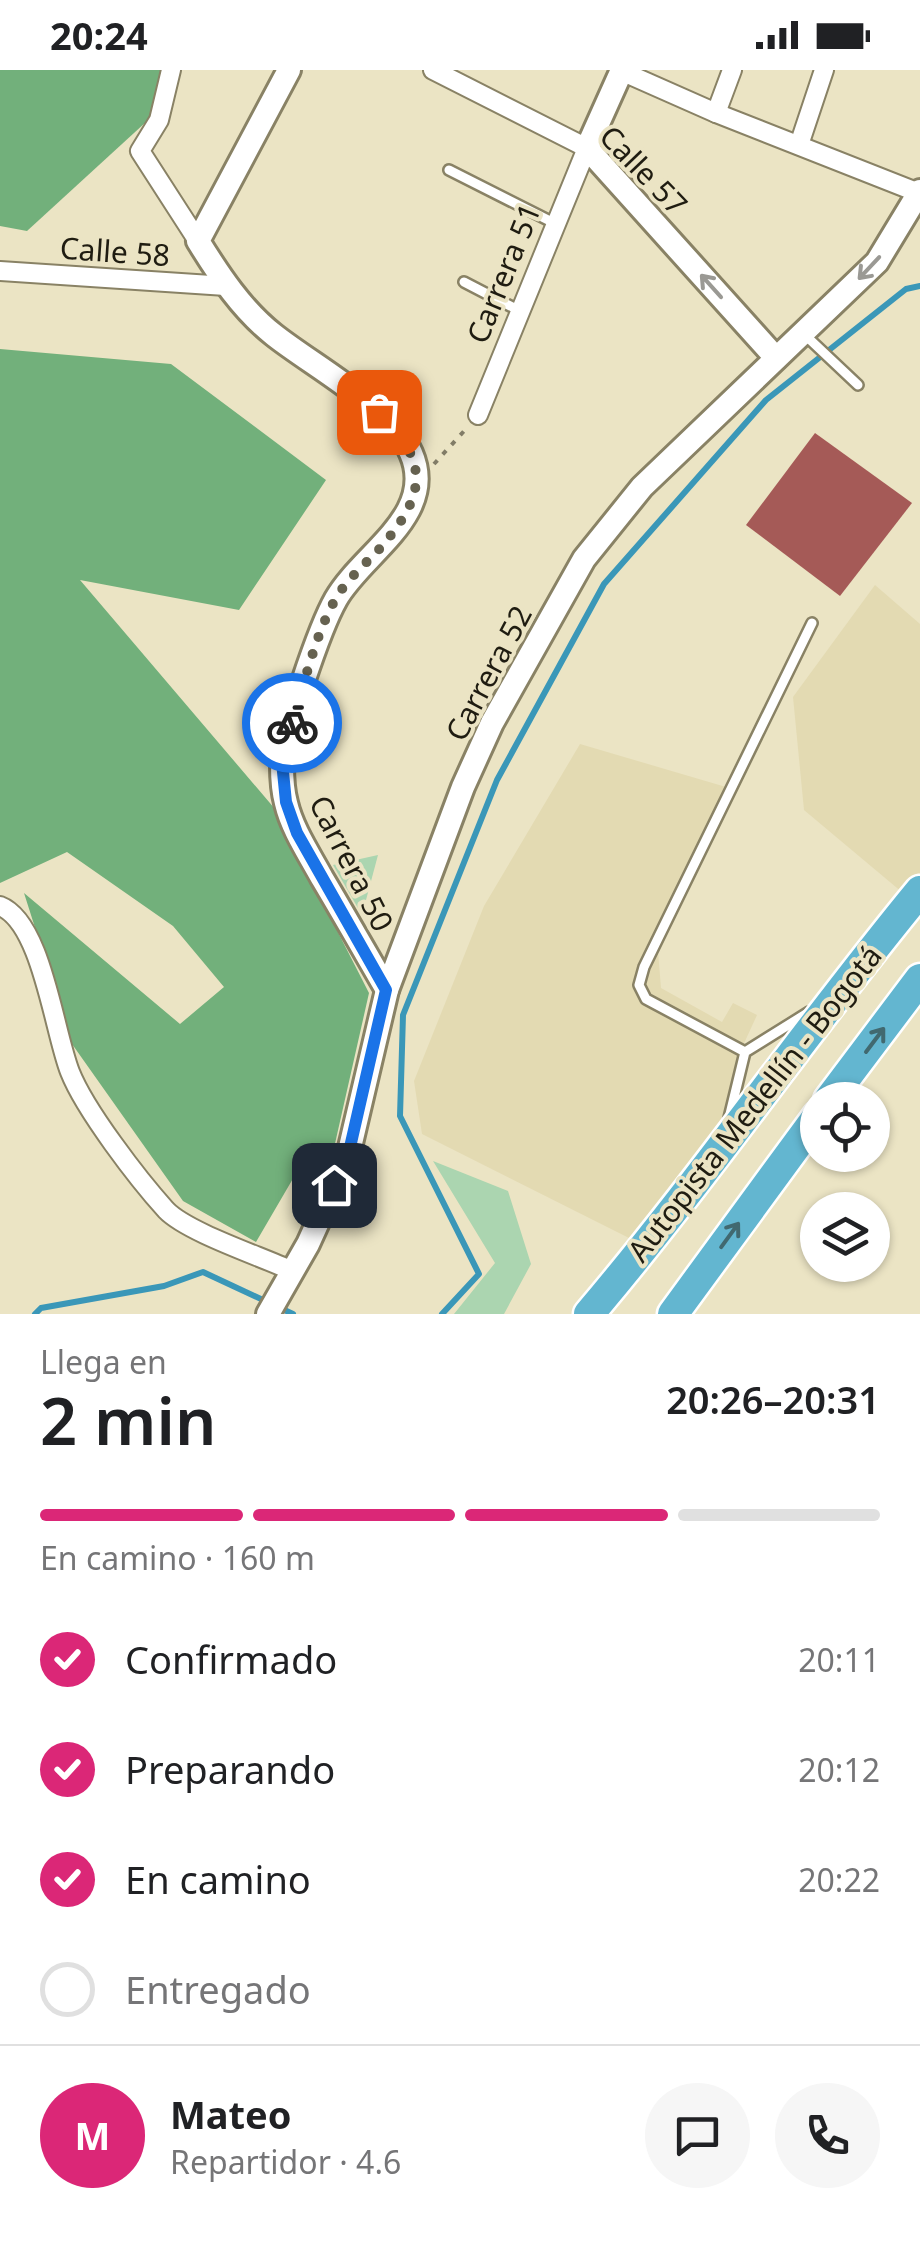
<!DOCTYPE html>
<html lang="es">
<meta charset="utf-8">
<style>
:root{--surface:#fff;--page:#f6f6f6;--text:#202124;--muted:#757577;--line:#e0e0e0;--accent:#db2777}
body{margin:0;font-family:"Noto Sans",sans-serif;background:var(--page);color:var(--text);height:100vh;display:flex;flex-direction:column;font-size:38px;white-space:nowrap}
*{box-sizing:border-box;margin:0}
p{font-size:32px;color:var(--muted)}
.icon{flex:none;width:55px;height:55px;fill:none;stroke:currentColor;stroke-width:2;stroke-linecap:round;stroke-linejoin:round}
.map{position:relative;height:1244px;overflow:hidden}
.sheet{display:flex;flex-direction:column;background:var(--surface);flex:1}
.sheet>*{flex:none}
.controls{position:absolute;left:800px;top:1012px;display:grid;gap:20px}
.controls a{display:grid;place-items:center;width:90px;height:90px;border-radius:50%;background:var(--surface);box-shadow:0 2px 8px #0004;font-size:50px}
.pin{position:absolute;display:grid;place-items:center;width:85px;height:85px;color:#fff;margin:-42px;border-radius:20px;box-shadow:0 5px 15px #0006}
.courier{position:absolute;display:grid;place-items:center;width:100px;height:100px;margin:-50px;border:8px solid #1a73e8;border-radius:50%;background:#fff;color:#222;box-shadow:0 2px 12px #0007}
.overview em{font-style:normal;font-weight:600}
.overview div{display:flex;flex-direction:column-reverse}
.overview{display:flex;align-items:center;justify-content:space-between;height:170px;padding:0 40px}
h1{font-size:65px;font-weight:600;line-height:75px}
.bar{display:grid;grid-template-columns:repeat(4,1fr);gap:15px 10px;align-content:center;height:120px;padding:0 40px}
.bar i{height:12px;border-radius:8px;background:var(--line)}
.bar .on{background:var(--accent)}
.bar p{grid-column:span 4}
.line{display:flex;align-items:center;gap:25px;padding:0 40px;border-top:2px solid var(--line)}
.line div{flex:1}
.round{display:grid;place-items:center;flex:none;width:105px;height:105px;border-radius:52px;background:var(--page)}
ol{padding:0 40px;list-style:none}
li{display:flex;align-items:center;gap:30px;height:110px}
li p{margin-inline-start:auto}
li .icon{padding:10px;border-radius:50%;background:var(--accent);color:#fff;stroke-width:4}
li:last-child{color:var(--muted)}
li i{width:55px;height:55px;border:5px solid var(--line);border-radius:50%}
.status{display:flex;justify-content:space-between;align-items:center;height:70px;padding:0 50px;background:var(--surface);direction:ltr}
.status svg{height:28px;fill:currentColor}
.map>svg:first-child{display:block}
.built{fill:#e3dab2}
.green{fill:#abd5b0}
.forest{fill:#72b07b}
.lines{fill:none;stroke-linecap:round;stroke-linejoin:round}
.stream{stroke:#3a97b8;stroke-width:6}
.building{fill:#a55a57}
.service-casing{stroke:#898265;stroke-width:14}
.minor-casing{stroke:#898265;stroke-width:22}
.tertiary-casing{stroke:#898265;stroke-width:28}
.trunk-casing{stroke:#fff;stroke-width:35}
.path{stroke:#817c67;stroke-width:4;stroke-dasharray:5 8;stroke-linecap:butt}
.service{stroke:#fff;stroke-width:9}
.minor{stroke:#fff;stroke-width:18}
.tertiary{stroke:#fff;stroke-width:22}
.trunk{stroke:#63b6d0;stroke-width:30}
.oneway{stroke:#9a9994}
.oneway2{stroke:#416970}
.done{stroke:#666250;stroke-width:10;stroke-dasharray:0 18}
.route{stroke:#1a73e8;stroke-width:12}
.labels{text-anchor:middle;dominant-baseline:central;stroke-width:8;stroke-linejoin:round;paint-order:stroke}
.street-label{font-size:30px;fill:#1f1c11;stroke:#ebe4c4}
</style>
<div class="status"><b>20:24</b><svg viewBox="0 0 49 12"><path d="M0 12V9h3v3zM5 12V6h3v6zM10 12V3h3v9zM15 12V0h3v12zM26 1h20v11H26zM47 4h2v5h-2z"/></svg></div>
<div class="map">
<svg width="920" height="1244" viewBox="0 0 920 1244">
<rect width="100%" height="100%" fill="#ebe4c4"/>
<g class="built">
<path d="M875,515L920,554V813L909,828L804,740L793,627Z"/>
<path d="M580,674L726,717L658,881L661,918L722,952L733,933L757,945L741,980L724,1046L635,1171L422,1064L414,1011L484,836Z"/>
</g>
<g class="green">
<path d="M378,785L362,845L333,795Z"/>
<path d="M433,1091L508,1121L531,1194L504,1244H454L495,1193Z"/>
</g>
<g class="forest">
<path d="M0,0H166L158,41L27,161L0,156Z"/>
<path d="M0,279L171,294L326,410L239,540L80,510L275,739L369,923L327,1109L298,1100L256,1172L183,1131L72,974L24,823L180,954L224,917L173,856L67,782L0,813Z"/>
</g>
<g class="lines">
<g class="stream">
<path d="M35,1244L41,1238L164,1216L203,1202L293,1244"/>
<path d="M442,1244L479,1204L400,1046L403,945L497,710L604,514L766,330L906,219L920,216"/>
</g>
</g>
<path class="building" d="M815,363L912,433L840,526L746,455Z"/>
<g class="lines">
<g class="service-casing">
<g id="service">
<path d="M449,100L556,154"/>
<path d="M464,212L520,241"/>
<path d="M805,265L858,315"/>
<path d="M745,982L646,929L639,915L644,897L812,553"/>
<path d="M729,1048L745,982L809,942"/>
</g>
</g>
<g class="minor-casing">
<g id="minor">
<path d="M171,0L159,50L140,81L198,171"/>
<path d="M433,0L587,78L478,345"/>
<path d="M621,1L716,43L919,123"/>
<path d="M716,43L732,0"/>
<path d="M799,75L824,0"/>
<path d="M0,201L226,216"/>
<path d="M0,836C42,852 54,962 70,1002C85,1040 138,1109 166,1140C187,1162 260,1186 290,1200"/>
</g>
</g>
<g class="tertiary-casing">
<g id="tertiary">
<path d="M289,0L198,171C219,205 242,240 274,265C313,296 392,338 411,383C438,445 362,483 336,529C320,557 283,664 282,695C282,706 283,722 286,733C292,759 309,784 322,808C344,845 365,882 387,920"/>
<path d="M622,0L587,78L776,288"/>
<path d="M268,1244L308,1174L348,1086L387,920L463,717L492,653L584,489L642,417L877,192L920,121"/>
</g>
</g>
<g class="trunk-casing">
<g id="trunk">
<path d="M829,1030L920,909"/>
<path d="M589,1244C705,1107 806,959 920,821"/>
<path d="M673,1244L818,1046"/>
</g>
</g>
<path class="path" d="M434,394L465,360"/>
<use href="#service" class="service"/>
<use href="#minor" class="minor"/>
<use href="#tertiary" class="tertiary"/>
<use href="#trunk" class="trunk"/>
</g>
<defs><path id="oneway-shaft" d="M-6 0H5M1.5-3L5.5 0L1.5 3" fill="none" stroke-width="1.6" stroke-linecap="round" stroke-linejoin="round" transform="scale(2.5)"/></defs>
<g class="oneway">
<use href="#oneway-shaft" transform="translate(869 198) rotate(133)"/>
<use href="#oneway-shaft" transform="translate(711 216) rotate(-132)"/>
</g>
<g class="oneway2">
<use href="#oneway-shaft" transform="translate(875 970) rotate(-53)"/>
<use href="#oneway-shaft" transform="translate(730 1165) rotate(-54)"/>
</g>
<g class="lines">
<path class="done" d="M292,653C305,612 315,565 336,528C348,508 367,493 382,476C427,423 429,392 379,342"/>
<path class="route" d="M292,653L282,692L286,732L297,763L386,920L348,1086L334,1115"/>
</g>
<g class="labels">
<g class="street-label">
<text transform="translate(644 100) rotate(46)">Calle 57</text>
<text transform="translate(115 181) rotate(4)">Calle 58</text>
<text transform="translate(503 203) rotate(-68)">Carrera 51</text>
<text transform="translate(488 603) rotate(-62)">Carrera 52</text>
<text transform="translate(352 793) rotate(63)">Carrera 50</text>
<text transform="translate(754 1033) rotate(-52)">Autopista Medellín - Bogotá</text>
</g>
</g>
</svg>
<div class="controls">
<a><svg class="icon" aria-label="locate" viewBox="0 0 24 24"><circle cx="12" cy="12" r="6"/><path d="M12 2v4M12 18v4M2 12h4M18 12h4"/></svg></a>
<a><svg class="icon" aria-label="layers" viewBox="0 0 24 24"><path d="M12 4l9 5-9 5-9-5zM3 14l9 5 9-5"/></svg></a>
</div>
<div class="pin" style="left:379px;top:342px;background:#ea580c"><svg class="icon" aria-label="bag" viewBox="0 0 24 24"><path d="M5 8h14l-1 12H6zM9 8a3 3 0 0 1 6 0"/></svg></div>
<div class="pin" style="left:334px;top:1115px;background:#1f2937"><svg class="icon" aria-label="home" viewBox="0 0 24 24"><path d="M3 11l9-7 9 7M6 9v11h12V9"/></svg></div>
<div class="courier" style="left:292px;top:653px"><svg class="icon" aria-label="bike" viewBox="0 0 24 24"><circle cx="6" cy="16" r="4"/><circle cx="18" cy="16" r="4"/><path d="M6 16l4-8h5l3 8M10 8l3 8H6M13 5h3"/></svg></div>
</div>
<section class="sheet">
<div class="overview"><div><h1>2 min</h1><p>Llega en</p></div><em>20:26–20:31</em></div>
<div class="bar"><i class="on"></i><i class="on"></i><i class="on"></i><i></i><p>En camino · 160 m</p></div>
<ol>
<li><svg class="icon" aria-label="check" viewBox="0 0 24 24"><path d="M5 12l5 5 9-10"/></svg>Confirmado<p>20:11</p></li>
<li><svg class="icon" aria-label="check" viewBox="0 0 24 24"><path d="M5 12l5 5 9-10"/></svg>Preparando<p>20:12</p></li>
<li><svg class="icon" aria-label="check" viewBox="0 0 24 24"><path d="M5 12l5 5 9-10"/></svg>En camino<p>20:22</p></li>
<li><i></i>Entregado</li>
</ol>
<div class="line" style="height:180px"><b class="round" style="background:var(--accent);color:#fff">M</b><div><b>Mateo</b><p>Repartidor · 4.6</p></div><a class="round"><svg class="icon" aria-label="chat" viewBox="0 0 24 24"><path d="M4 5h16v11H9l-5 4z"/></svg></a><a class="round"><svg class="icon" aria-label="phone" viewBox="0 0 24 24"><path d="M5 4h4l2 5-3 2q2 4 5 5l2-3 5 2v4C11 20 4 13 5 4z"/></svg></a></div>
</section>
